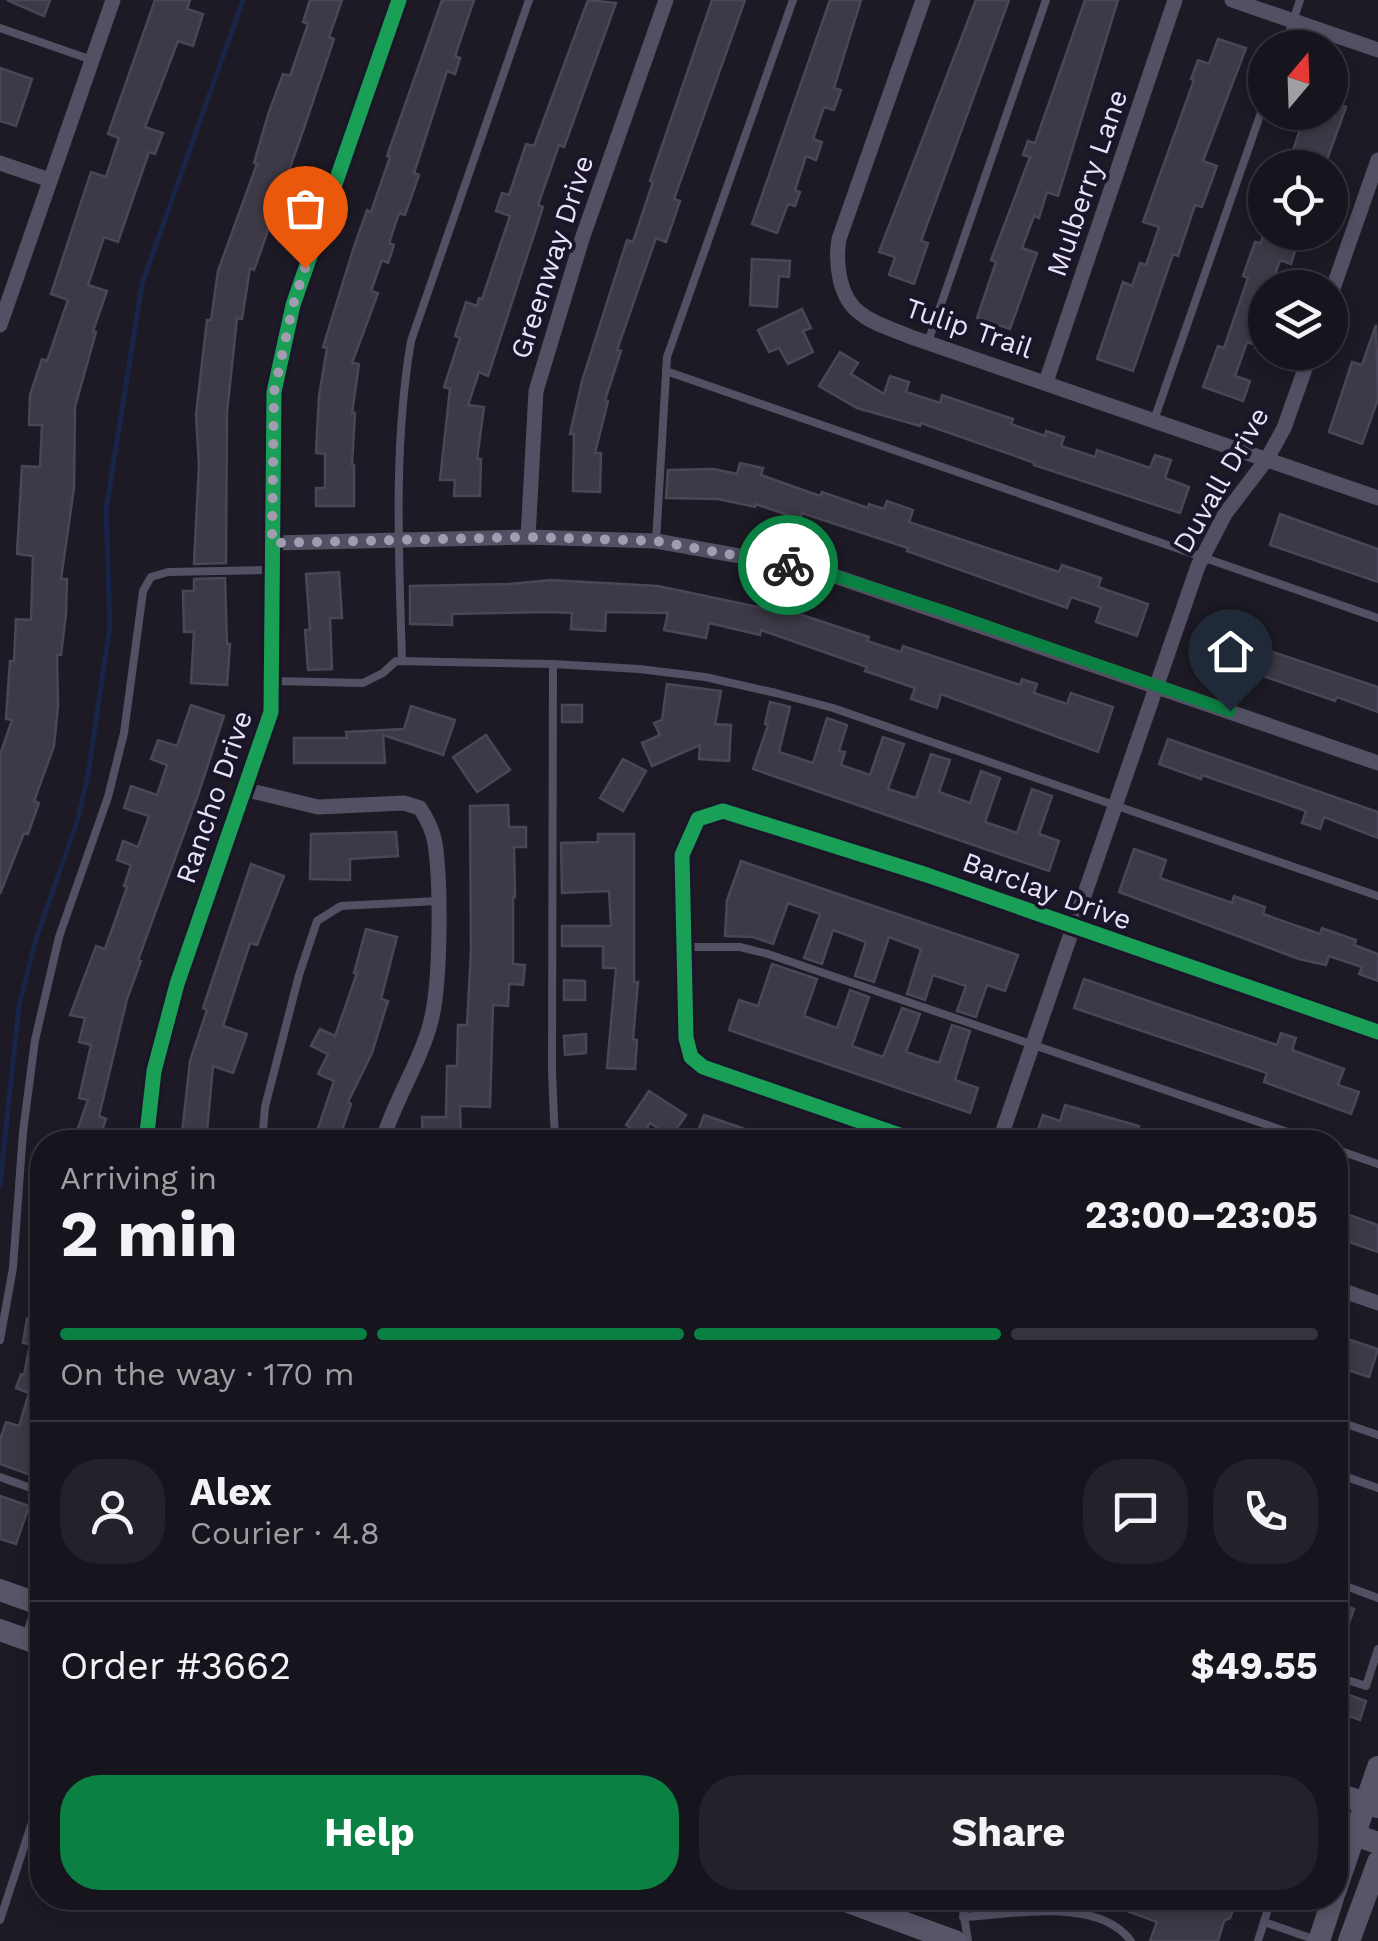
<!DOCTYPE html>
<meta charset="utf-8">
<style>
:root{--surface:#16141c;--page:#232129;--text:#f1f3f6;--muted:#9e9ea3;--line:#35333b;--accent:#0b8043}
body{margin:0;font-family:"Work Sans",sans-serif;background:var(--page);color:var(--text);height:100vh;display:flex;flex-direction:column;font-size:38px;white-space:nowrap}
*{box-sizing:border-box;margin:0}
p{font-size:32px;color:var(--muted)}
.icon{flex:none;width:55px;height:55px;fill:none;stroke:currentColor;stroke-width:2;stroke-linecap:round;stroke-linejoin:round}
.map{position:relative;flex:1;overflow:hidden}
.drawer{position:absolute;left:30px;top:1130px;width:1318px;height:780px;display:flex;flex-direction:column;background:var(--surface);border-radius:40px;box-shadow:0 5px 15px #0003,0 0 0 2px var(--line)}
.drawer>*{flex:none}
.needle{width:65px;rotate:19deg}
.buttons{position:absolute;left:1248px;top:30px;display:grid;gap:20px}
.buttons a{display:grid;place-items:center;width:100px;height:100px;border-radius:50%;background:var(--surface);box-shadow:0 5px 15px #0003,0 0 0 2px var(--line);font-size:50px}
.pin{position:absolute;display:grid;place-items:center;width:85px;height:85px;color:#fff;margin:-102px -42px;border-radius:50% 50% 50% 0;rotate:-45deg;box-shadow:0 0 10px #0007}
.pin .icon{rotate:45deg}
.courier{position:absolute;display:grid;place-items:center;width:100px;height:100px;margin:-50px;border:8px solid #0b8043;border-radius:50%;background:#fff;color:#222;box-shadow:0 2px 12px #0007}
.head em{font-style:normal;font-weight:700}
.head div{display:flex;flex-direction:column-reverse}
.head{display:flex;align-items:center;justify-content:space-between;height:170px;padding:0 30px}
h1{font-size:65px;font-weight:700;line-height:75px}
.bar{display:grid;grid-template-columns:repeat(4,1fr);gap:15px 10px;align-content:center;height:120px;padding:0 30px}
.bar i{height:12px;border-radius:8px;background:var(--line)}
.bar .on{background:var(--accent)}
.bar p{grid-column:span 4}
.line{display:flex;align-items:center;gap:25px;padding:0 30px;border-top:2px solid var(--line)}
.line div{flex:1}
.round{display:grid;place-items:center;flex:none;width:105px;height:105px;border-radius:40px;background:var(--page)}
.action{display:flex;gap:20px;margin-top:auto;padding:20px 30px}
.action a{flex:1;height:115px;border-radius:40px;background:var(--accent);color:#fff;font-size:40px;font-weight:700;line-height:115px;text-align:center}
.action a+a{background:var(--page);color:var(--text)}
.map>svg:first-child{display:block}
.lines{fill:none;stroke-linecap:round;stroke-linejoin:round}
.stream{stroke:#182448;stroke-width:5}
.building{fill:#3d3946;stroke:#4b4657;stroke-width:2.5}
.lane{stroke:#535064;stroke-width:8}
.street{stroke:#535064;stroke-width:15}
.secondary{stroke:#585569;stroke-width:22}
.cycleway-casing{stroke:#1b152a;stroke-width:21}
.cycleway{stroke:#1a9f57;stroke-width:15}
.done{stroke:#a19cb0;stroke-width:10;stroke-dasharray:0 18}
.route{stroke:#0b8043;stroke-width:12}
.labels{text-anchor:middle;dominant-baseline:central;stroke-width:8;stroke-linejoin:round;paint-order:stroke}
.street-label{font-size:28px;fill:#e8e2fb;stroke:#1b152a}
</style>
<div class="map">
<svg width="1378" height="1941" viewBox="0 0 1378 1941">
<rect width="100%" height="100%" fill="#1d1a25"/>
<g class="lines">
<path class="stream" d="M0,1185L19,1006L36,939L77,822L88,775L110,625L106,510L142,284L243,0"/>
</g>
<g class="building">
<path d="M7,0H50L44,16Z"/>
<path d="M155,0H190L187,9L203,14L193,46L178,41L145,127L163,133L155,154L149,152L118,242L104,237L88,285L107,291L93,331L96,332L75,407L74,488L61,579H67L66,614L61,655H57L58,706L54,746L34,801L39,803L28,834L24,833L0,894V755L12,720L6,719L10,661H14L16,619L31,620L33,556L17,554L22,466L40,467L42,425H29L30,395L42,359L47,361L68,300L51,294L91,172L106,177L119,138L108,134Z"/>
<path d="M310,0H342L329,37L334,39L304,128L254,270L250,268L242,319L237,318L227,412L226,563L194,564L199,465L196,415L207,320H211L218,271L257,164L254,163L268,115L283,74L290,76L308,24L303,22Z"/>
<path d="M442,0H474L455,56L460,58L455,74L447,71L414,173L419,175L405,215L399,213L389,243L394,245L388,263L382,260L371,291L378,293L352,363L359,364L352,413H355L352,465H354V506H316V488H325V454L316,453L319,396L327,348L323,347L353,250L367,210L371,212L390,157L387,156Z"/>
<path d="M588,0L616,3L564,147L559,145L538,205L543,207L488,376L479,372L468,405L484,407L477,459H481L480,496H454L455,480H440L450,389L444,387L460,338L455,336L466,302L477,306L479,298L482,299L510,216L496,211L502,193L509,195L526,144L534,146Z"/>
<path d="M712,0H745L674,199L680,201L666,242L656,238L617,350L621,351L605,400L608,401L595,453H601L600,492L573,491L574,434H570L582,381L627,240L633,242L653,182L650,181Z"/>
<path d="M830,0H861L834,88L841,90L834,110L824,107L813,139L822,142L816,160L806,156L795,190L800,192L795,206L788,204L777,233L752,224Z"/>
<path d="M976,0H1009L921,241L928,243L914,284L889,275L895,257L879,252Z"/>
<path d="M1085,0H1118L1058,196L1047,192L1039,218L1034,216L1022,248L1037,253L1010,329L977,318L996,262L991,260L1030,157L1023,155L1028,141L1035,143Z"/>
<path d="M1218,39L1246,48L1203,161L1217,166L1202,207L1195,205L1178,256L1173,254L1133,371L1097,359L1123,282L1132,286L1140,263L1146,265L1159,227L1143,222L1194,80L1191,79L1198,60L1209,64Z"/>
<path d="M0,68L32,79L16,126L0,121Z"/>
<path d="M1330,101L1346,107L1324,168H1287L1306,112H1330Z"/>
<path d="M1264,232H1294L1291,243L1297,245L1291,264L1280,260L1271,286L1265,284V336L1261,347L1247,342L1235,376L1250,381L1243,401L1203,387L1218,346L1224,348L1248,278L1243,276L1255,242L1261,243Z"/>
<path d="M752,259L790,261L789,277L779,276L777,307L750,305Z"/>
<path d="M802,309L811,328L803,331L813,352L788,364L779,348L769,352L758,330Z"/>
<path d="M1376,325L1378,399L1362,444L1329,432L1352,362L1362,365Z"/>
<path d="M840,352L858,363L851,374L884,394L890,376L909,382L906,392L940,403L942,395L1013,419L1011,424L1045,436L1046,431L1064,437L1061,446L1095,457L1097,450L1150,468L1155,455L1171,460L1165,478L1189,487L1180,513L1034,465L1035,463L921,423L920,426L857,408L819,386Z"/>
<path d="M740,463L763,468L761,475L820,496L822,492L868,508L869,504L884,509L887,501L913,510L909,522L1059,572L1062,565L1101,578L1098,587L1148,604L1137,636L1096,622L1101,607L1071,597L1067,608L907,551L908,548L802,513L800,519L755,504V507L718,499L666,498L668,470L714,469L737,474Z"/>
<path d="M1280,514L1378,549V582L1270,545Z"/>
<path d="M339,572L342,618H330L332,669L308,670L305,630H310L306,574Z"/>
<path d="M225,578L227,644H230L227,685L191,683L194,632H184L183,591H194V579Z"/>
<path d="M550,580L658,586L777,611L778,607L869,637L867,641L901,652L903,646L1020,685L1022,679L1037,684L1034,693L1067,704L1071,693L1113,707L1098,752L941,694L937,708L911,699L915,688L865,671L867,667L761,630L760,635L709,623L706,638L664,630L668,613L606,612L605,631L571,629L572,613L550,612L452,614V625L410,624V586L510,584Z"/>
<path d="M1207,630L1378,687V712L1337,697L1335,701L1199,654Z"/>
<path d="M667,684L721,691L715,724L731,725L729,761L699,759L700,745L652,766L642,743L660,735L654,723L662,720Z"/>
<path d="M770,702L790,707L779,752L813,763L827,718L847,725L839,751L845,752L841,765L870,775L883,737L904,744L888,789L916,798L931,754L950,760L939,792L970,803L981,771L1000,778L985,822L1017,833L1032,789L1052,796L1039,834L1059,841L1049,871L753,769L768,725L765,724Z"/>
<path d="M191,705L224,716L197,798L138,960L141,961L127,999L99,1116L106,1119L98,1142H73L88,1100L79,1098L91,1045L79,1042L85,1018L70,1015L96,946L105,949L127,887L124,886L131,865L117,860L123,841L138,847L149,816L124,808L131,786L157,795L167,765L151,759L158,740L177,746Z"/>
<rect x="562" y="705" width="20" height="17"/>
<path d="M411,706L455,720L443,755L383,735L385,763H294V738H347L346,732L404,729Z"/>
<path d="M486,735L510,770L477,792L453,757Z"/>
<path d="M1168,739L1378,812V838L1324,817L1320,829L1302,823L1306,811L1202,775L1201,779L1159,764Z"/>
<path d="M623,759L646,771L623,811L600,798Z"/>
<path d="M508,805L509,827H526V847H514L515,897H513V964L525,965L523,985L509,984L508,1006L493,1005L490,1107L460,1106L461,1142H423L422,1117H446L447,1066H457L458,1025H467L471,951L470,806Z"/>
<path d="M396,832L398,856L350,859V880L310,879L311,834Z"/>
<path d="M598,834H634V982H638L633,1039L637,1040L635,1069L607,1068L616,968H603V946H562V926H611L609,891L562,893L561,843L598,842Z"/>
<path d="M1134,849L1166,860L1160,878L1232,903L1234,896L1265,907L1263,914L1320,934L1322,928L1356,940L1354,945L1378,954V981L1359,974L1362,967L1329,956L1326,965L1299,959L1119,892Z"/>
<path d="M741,861L1018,955L1005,991L987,985L976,1017L957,1011L966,986L933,975L925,1000L907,994L921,949L889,937L874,982L855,976L866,942L833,930L822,964L804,958L820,914L788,903L773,944L753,937L725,936L727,900Z"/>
<path d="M251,864L284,876L257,945L250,943L223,1026L247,1034L233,1073L213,1066L206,1142H181L190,1061L207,1010L203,1008Z"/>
<path d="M366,929L397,937L381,999L388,1001L372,1053L348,1102L351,1104L338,1142L316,1134L334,1081L318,1074L328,1054L311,1046L320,1029L335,1036L357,973H354Z"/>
<path d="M772,964L817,979L804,1016L837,1028L850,990L869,997L852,1046L883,1057L902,1008L920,1014L906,1052L939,1063L952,1025L970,1031L955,1080L978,1088L970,1113L729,1030L739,1000L758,1006Z"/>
<path d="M1084,979L1277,1045L1281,1033L1296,1038L1292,1050L1344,1069L1338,1085L1359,1092L1351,1114L1264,1082L1267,1073L1074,1008Z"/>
<path d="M564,980L585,981V1000H564Z"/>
<path d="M586,1034V1053L565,1055L564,1036Z"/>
<path d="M649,1091L686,1115L671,1137L650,1123L642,1136L626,1125Z"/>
<path d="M1065,1105L1139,1126L1133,1142H1058L1036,1135L1043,1115L1060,1121Z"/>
<path d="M704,1115L777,1140L776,1142H694Z"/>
<path d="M1335,1210L1378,1225V1252L1335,1237Z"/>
<path d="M35,1316L42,1317V1469L39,1478L0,1464V1440L6,1422L19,1426L29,1393L16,1388L21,1374L24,1375L30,1344L23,1343L27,1319L34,1320Z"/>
<path d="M1338,1336L1378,1349L1369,1377L1335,1366Z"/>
<path d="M0,1496L29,1506L16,1544L0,1539Z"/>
<path d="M1335,1602L1354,1609L1337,1657H1335Z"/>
<path d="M1335,1690L1366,1701L1360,1720L1335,1711Z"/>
<path d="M1092,1898H1226L1233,1910L1230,1918L1224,1921L1218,1941H1150L1157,1922Z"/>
</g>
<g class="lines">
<g class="lane">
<path d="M0,28L92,60"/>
<path d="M1284,48L1300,0"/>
<path d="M928,342L1046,0"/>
<path d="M666,371L1378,618"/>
<path d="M1154,420L1265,101"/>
<path d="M656,541L667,357L793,0"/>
<path d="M402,661C399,555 393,446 411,341L529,0"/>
<path d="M553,664L552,1071L555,1142"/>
<path d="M273,681L363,683L383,673L396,661L553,664L639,669L705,677L776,693L833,708L1378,896"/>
<path d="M684,947H740L768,954L1317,1142"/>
<path d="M262,1142L265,1107L299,975L317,921L341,906L437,901"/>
<path d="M1335,1149L1378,1164"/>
<path d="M0,1340L13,1268L23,1132L35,1040L59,937L108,797L124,733L143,591L151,577L168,572L272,570"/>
<path d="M1335,1420L1378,1435"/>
<path d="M1335,1473L1378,1488"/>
<path d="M0,1477L42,1492"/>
<path d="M1335,1582L1378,1598"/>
<path d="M1335,1676L1366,1686L1378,1649"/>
<path d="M961,1898L968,1941"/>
<path d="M963,1917C1013,1915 1098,1896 1131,1941"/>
<path d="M0,1920L42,1792"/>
<path d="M1264,1922L1316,1940"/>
<path d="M1258,1941L1268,1909L1262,1898"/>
</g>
<g class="street">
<path d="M923,0L839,239C835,263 839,298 860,313C873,324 895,330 911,337L1378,498"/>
<path d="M1232,0L1378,50"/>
<path d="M0,163L50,180"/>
<path d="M1330,297L1378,160"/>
<path d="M0,325L113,0"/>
<path d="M1046,382L1175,0"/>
<path d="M528,537L536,391L582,239L666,0"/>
<path d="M272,543L528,537L656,541L817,570L1378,763"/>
<path d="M243,789L318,807L404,803L420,808C427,819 433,830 435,843C441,884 441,981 431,1021C421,1061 394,1101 382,1142"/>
<path d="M146,1142L154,1071L177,984L271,712L274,392L293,305L399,0"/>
<path d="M920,1142L703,1067L691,1057L686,1038L682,855L698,819L723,811L927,875L1378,1032"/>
<path d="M999,1142L1198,566L1225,514L1267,459L1284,428L1311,352"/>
<path d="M1335,1288L1378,1303"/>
<path d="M28,1640L42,1600"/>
</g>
<g class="secondary">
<path d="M0,1590L42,1605"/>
<path d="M0,1630L42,1645"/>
<path d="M1335,1793L1378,1807"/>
<path d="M1335,1828L1378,1843"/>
<path d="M1335,1892L1378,1767"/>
<path d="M837,1898L955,1941"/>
<path d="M1319,1941L1333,1898"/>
<path d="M1349,1941L1378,1862"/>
</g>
<g class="cycleway-casing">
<g id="cycleway">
<path d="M146,1142L154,1071L177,984L271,712L274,392L293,305L399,0"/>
<path d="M920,1142L703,1067L691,1057L686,1038L682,855L698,819L723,811L927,875L1378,1032"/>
</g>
</g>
<use href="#cycleway" class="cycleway"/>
</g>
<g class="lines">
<path class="done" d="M305,268L293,305L274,392L272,543L528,537L656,541L788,565"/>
<path class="route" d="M788,565L817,570L946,612L1230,711"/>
</g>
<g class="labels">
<g class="street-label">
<text transform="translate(1087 183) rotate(-71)">Mulberry Lane</text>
<text transform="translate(552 257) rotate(-72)">Greenway Drive</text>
<text transform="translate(969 328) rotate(19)">Tulip Trail</text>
<text transform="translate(1221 480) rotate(-60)">Duvall Drive</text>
<text transform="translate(214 797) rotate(-71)">Rancho Drive</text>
<text transform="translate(1047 891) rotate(20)">Barclay Drive</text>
</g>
</g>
</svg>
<div class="buttons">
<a><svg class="needle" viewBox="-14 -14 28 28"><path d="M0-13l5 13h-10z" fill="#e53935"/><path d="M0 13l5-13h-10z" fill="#9e9ea3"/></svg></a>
<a><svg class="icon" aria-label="locate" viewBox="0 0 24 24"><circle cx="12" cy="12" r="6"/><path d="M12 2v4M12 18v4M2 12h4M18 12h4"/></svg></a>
<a><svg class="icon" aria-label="layers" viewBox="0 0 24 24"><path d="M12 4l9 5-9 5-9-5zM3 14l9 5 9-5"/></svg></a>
</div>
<div class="pin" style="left:305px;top:268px;background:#ea580c"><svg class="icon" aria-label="bag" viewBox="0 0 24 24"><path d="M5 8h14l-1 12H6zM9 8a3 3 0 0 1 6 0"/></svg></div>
<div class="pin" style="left:1230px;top:711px;background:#1f2937"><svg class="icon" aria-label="home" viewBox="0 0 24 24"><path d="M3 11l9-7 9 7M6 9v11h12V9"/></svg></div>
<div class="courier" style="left:788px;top:565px"><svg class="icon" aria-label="bike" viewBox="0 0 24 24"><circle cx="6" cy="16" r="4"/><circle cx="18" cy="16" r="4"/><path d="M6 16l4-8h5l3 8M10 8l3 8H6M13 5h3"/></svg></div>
<section class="drawer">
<div class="head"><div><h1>2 min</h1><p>Arriving in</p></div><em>23:00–23:05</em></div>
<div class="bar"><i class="on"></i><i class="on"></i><i class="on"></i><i></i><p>On the way · 170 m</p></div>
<div class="line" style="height:180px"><a class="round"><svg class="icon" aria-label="person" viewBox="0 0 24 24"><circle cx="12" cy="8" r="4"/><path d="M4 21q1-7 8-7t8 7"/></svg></a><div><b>Alex</b><p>Courier · 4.8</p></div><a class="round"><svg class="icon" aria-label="chat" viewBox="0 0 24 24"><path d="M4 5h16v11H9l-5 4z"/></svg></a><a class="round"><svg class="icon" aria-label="phone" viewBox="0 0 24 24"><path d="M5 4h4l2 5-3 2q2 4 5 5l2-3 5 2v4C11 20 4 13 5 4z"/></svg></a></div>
<div class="line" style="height:130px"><div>Order #3662</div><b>$49.55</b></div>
<div class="action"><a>Help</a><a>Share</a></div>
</section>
</div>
